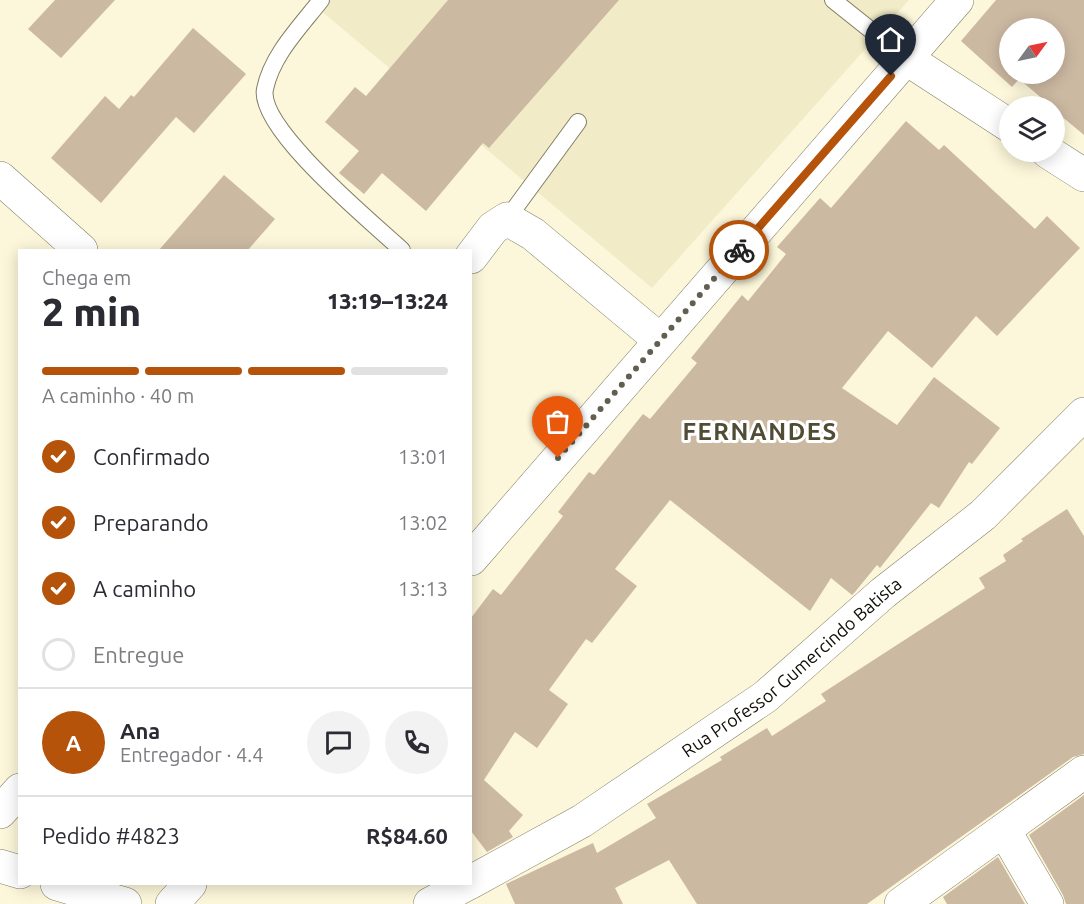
<!DOCTYPE html>
<html lang="pt">
<meta charset="utf-8">
<style>
:root{--surface:#fff;--page:#f2f2f3;--text:#2b2b33;--muted:#7c7c81;--line:#e1e1e2;--accent:#b45309}
body{margin:0;font-family:Ubuntu,sans-serif;background:var(--page);color:var(--text);height:100vh;display:flex;flex-direction:column;font-size:22px;white-space:nowrap}
*{box-sizing:border-box;margin:0}
p{font-size:20px;color:var(--muted)}
.icon{flex:none;width:33px;height:33px;fill:none;stroke:currentColor;stroke-width:2;stroke-linecap:round;stroke-linejoin:round}
.map{position:relative;flex:1;overflow:hidden}
.sheet{position:absolute;left:18px;top:249px;width:454px;height:636px;display:flex;flex-direction:column;background:var(--surface);border-radius:0px;box-shadow:0 3px 15px #0003}
.sheet>*{flex:none}
.needle{width:39px;rotate:57deg}
.tools{position:absolute;left:999px;top:18px;display:grid;gap:12px}
.tools a{display:grid;place-items:center;width:66px;height:66px;border-radius:50%;background:var(--surface);box-shadow:0 3px 15px #0003;font-size:30px}
.pin{position:absolute;display:grid;place-items:center;width:51px;height:51px;color:#fff;margin:-62px -26px;border-radius:50% 50% 50% 0;rotate:-45deg;box-shadow:0 0 6px #0007}
.pin .icon{rotate:45deg}
.courier{position:absolute;display:grid;place-items:center;width:60px;height:60px;margin:-30px;border:4px solid #b45309;border-radius:50%;background:#fff;color:#222;box-shadow:0 2px 8px #0007}
.head em{font-style:normal;font-weight:800}
.head div{display:flex;flex-direction:column-reverse}
.head{display:flex;align-items:center;justify-content:space-between;height:102px;padding:0 24px}
h1{font-size:39px;font-weight:800;line-height:45px}
.bar{display:grid;grid-template-columns:repeat(4,1fr);gap:9px 6px;align-content:center;height:72px;padding:0 24px}
.bar i{height:8px;border-radius:4px;background:var(--line)}
.bar .active{background:var(--accent)}
.bar p{grid-column:span 4}
.line{display:flex;align-items:center;gap:15px;padding:0 24px;border-top:2px solid var(--line)}
.line div{flex:1}
.round{display:grid;place-items:center;flex:none;width:63px;height:63px;border-radius:32px;background:var(--page)}
ol{padding:0 24px;list-style:none}
li{display:flex;align-items:center;gap:18px;height:66px}
li p{margin-inline-start:auto}
li .icon{padding:6px;border-radius:50%;background:var(--accent);color:#fff;stroke-width:4}
li:last-child{color:var(--muted)}
li i{width:33px;height:33px;border:3px solid var(--line);border-radius:50%}
.map>svg:first-child{display:block}
.built{fill:#f1ebc7}
.building{fill:#ccb9a2;fill-rule:evenodd}
.lines{fill:none;stroke-linecap:round;stroke-linejoin:round}
.service-casing{stroke:#837e65;stroke-width:18}
.minor-casing{stroke:#837e65;stroke-width:34}
.service{stroke:#fff;stroke-width:16}
.minor{stroke:#fff;stroke-width:33}
.done{stroke:#625f50;stroke-width:6;stroke-dasharray:0 10.8}
.route{stroke:#b45309;stroke-width:8}
.labels{text-anchor:middle;dominant-baseline:central;stroke-width:6;stroke-linejoin:round;paint-order:stroke}
.street-label{font-size:18px;fill:#0f0d05;stroke:#fff}
.district-label{font-size:24px;font-weight:bold;letter-spacing:1.5px;fill:#514c34;stroke:#fff}
</style>
<div class="map">
<svg width="1084" height="904" viewBox="0 0 1084 904">
<rect width="100%" height="100%" fill="#fcf7da"/>
<path class="built" d="M308,0H909L652,288Z"/>
<g class="building">
<path d="M55,0H115L61,58L28,29Z"/>
<path d="M448,0H619L489,148L483,143L426,211L382,173L364,194L339,173L359,151L325,122L355,87L366,96Z"/>
<path d="M996,0H1084V135L1054,110V106H1051L1019,79L1012,87L961,41ZM1010,28H1054V74H1010Z"/>
<path d="M193,28L246,74L194,133L176,117L101,203L51,158L105,96L119,109L131,95L134,97Z"/>
<path d="M906,121L939,150L944,145L1035,229L1047,216L1080,248L997,336L976,316L932,368L888,331L842,388L897,425L934,377L1000,428L972,464L969,462L939,508L931,503L880,568L877,565L855,592L852,595L831,578L810,611L670,500L615,569L637,586L592,643L586,639L549,690L568,704L537,748L515,732L484,780L523,815L509,831L513,837L487,852L471,831V618L493,589L501,595L563,516L558,512L589,472L594,475L643,414L650,419L697,363L691,358L742,295L748,301L786,254L777,247L820,198L831,208Z"/>
<path d="M224,175L275,219L248,250H159Z"/>
<path d="M1067,509L1084,536V754L1073,757L867,904H697L669,860L615,888L623,904H515L506,884L593,843L597,853L656,818L647,804L722,760L720,757L767,728L772,736L826,701L821,694L985,588L979,578L1006,561L1003,555L1023,541L1021,539Z"/>
<path d="M1084,795V904H1066L1063,895L1029,835Z"/>
<path d="M998,857L1025,904H947L943,897Z"/>
</g>
<g class="lines">
<g class="service-casing">
<g id="service">
<path d="M321,0C300,27 272,55 265,89C257,128 373,223 402,250"/>
<path d="M833,0L907,59"/>
<path d="M507,219L578,122"/>
</g>
</g>
<g class="minor-casing">
<g id="minor">
<path d="M907,59L1010,126"/>
<path d="M1048,152L1084,175"/>
<path d="M0,178L81,250"/>
<path d="M471,257L493,228L507,219L533,234L660,340"/>
<path d="M471,559L957,0"/>
<path d="M0,812L20,790"/>
<path d="M1004,830L1047,904"/>
<path d="M0,866L20,872"/>
<path id="s1" d="M471,882L582,821L765,697L883,593L983,515L1084,414"/>
<path d="M57,884L125,904"/>
<path d="M172,904L190,884"/>
<path d="M430,904L467,884"/>
<path d="M901,904L1084,772"/>
</g>
</g>
<use href="#service" class="service"/>
<use href="#minor" class="minor"/>
</g>
<g class="lines">
<path class="done" d="M558,458L739,250"/>
<path class="route" d="M739,250L891,76"/>
</g>
<g class="labels">
<g class="street-label">
<text stroke="none"><textPath href="#s1" startOffset="387">Rua Professor Gumercindo Batista</textPath></text>
</g>
<g class="district-label">
<text x="760" y="431">FERNANDES</text>
</g>
</g>
</svg>
<div class="tools">
<a><svg class="needle" viewBox="-14 -14 28 28"><path d="M0-13l5 13h-10z" fill="#e53935"/><path d="M0 13l5-13h-10z" fill="#7c7c81"/></svg></a>
<a><svg class="icon" aria-label="layers" viewBox="0 0 24 24"><path d="M12 4l9 5-9 5-9-5zM3 14l9 5 9-5"/></svg></a>
</div>
<div class="pin" style="left:558px;top:458px;background:#ea580c"><svg class="icon" aria-label="bag" viewBox="0 0 24 24"><path d="M5 8h14l-1 12H6zM9 8a3 3 0 0 1 6 0"/></svg></div>
<div class="pin" style="left:891px;top:76px;background:#1f2937"><svg class="icon" aria-label="home" viewBox="0 0 24 24"><path d="M3 11l9-7 9 7M6 9v11h12V9"/></svg></div>
<div class="courier" style="left:739px;top:250px"><svg class="icon" aria-label="bike" viewBox="0 0 24 24"><circle cx="6" cy="16" r="4"/><circle cx="18" cy="16" r="4"/><path d="M6 16l4-8h5l3 8M10 8l3 8H6M13 5h3"/></svg></div>
<section class="sheet">
<div class="head"><div><h1>2 min</h1><p>Chega em</p></div><em>13:19–13:24</em></div>
<div class="bar"><i class="active"></i><i class="active"></i><i class="active"></i><i></i><p>A caminho · 40 m</p></div>
<ol>
<li><svg class="icon" aria-label="check" viewBox="0 0 24 24"><path d="M5 12l5 5 9-10"/></svg>Confirmado<p>13:01</p></li>
<li><svg class="icon" aria-label="check" viewBox="0 0 24 24"><path d="M5 12l5 5 9-10"/></svg>Preparando<p>13:02</p></li>
<li><svg class="icon" aria-label="check" viewBox="0 0 24 24"><path d="M5 12l5 5 9-10"/></svg>A caminho<p>13:13</p></li>
<li><i></i>Entregue</li>
</ol>
<div class="line" style="height:108px"><b class="round" style="background:var(--accent);color:#fff">A</b><div><b>Ana</b><p>Entregador · 4.4</p></div><a class="round"><svg class="icon" aria-label="chat" viewBox="0 0 24 24"><path d="M4 5h16v11H9l-5 4z"/></svg></a><a class="round"><svg class="icon" aria-label="phone" viewBox="0 0 24 24"><path d="M5 4h4l2 5-3 2q2 4 5 5l2-3 5 2v4C11 20 4 13 5 4z"/></svg></a></div>
<div class="line" style="height:78px"><div>Pedido #4823</div><b>R$84.60</b></div>
</section>
</div>
